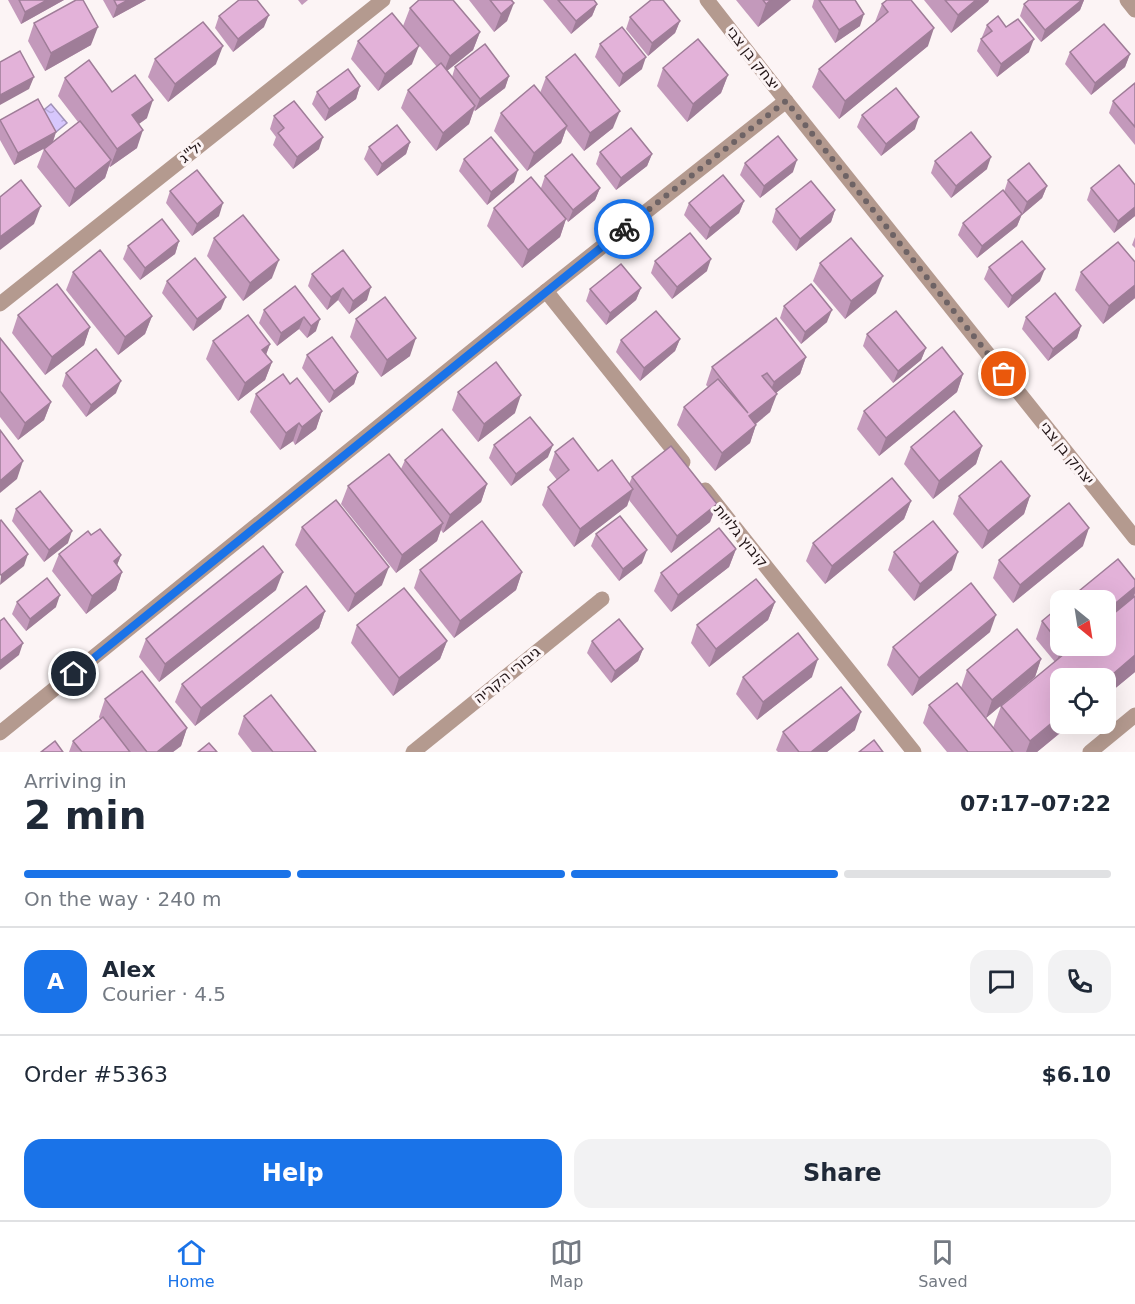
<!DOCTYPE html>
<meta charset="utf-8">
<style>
:root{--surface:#fff;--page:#f2f2f3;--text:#1f2937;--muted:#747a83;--line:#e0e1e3;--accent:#1a73e8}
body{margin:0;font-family:"DejaVu Sans",Heebo,sans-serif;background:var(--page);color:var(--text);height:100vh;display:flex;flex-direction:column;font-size:22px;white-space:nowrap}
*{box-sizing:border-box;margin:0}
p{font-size:20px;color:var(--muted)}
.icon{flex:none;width:33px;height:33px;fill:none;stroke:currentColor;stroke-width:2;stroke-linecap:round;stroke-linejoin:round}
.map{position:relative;height:752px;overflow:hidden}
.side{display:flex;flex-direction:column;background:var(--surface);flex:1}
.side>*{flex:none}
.needle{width:39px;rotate:150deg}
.fabs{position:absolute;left:1050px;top:590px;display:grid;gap:12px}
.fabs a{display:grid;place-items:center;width:66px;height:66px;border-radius:12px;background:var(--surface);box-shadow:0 6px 24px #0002;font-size:30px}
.pin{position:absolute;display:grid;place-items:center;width:51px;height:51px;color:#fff;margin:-26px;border:3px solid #fff;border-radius:50%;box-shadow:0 2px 6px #0007}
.courier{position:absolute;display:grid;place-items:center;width:60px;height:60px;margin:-30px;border:4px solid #1a73e8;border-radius:50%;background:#fff;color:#222;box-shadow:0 2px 8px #0007}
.summary em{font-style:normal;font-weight:700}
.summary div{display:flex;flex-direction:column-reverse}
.summary{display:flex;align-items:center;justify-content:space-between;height:102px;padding:0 24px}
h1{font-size:39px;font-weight:700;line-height:45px}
.bar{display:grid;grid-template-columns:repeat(4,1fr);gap:9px 6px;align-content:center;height:72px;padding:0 24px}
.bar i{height:8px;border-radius:4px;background:var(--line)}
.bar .on{background:var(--accent)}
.bar p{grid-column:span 4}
.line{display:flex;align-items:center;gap:15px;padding:0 24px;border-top:2px solid var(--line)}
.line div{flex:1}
.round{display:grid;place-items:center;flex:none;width:63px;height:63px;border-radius:18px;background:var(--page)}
.primary-button{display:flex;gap:12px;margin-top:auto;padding:12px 24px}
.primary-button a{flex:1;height:69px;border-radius:18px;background:var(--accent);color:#fff;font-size:24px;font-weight:700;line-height:69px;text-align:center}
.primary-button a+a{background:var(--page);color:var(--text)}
.tab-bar{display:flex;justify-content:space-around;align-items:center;height:84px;border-top:2px solid var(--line);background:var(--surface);font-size:16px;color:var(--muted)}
.tab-bar a{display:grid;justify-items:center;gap:3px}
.tab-bar .on{color:var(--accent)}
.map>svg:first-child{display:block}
.water{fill:url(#water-ripples);stroke:#a192b8;stroke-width:1.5}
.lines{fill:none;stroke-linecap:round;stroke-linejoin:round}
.minor{stroke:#b49a8f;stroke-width:15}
.wall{fill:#c399bb}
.shaded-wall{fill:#9f7d98}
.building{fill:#e3b2d9;stroke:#9f7d98;stroke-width:1.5}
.done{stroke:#6e6365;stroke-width:6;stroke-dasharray:0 10.8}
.route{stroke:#1a73e8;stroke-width:8}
.labels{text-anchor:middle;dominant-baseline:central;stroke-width:6;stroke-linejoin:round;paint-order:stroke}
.street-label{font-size:15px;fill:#221517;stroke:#fcf4f5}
</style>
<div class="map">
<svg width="1135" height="752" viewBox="0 0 1135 752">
<defs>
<pattern id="water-ripples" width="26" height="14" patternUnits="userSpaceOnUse" patternTransform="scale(1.5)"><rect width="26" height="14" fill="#d7c7fd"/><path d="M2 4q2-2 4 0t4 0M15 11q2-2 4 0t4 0" fill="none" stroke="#b8aad8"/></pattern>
</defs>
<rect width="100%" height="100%" fill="#fcf4f5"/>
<path class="water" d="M51,104L67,123L56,132L40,113Z"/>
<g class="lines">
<g class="minor">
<path d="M707,0L786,101L1135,538"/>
<path d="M1127,0L1135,10"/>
<path d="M546,291L683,462"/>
<path d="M0,304L383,0"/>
<path d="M705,490L914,752"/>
<path d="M0,733L546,291L786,101"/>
<path d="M413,752L602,599"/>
<path d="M1090,752L1135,715"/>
</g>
</g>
<g class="wall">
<path d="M8,0H64L21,24Z"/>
<path d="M103,0H146L113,18Z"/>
<path d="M298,0H308L302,5Z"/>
<path d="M469,0H513L507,21L494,32Z"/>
<path d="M543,0H594L597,4L592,16L571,34Z"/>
<path d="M736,0H791L758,27Z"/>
<path d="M814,0H819L860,26L835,43L812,7Z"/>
<path d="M924,0H989L988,2L951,33Z"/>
<path d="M1029,0H1084L1080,10L1041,42L1020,16L1024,4Z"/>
<path d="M882,4L928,46L839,119L812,87L819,69L875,22Z"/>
<path d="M410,8L480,32L473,50L447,71L452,77L455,67L509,76L505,88L475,111L474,110L469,124L436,151L401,108L408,90L437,67L403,26Z"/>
<path d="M219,16L264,27L233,52L215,28Z"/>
<path d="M630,17L680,21L675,33L648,56L626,29Z"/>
<path d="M34,23L91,45L45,71L28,41Z"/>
<path d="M987,25L1006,27L1029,52L997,77L977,51L981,39L983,38L982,37Z"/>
<path d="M358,41L412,64L378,91L351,59Z"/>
<path d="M600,44L642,69L619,87L595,57Z"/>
<path d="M1070,52L1130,54L1125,67L1091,95L1065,64Z"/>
<path d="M155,59L216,64L168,102L148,77Z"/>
<path d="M663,68L728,75L721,93L687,122L657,86Z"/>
<path d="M546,77L613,128L584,151L566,129L561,143L527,171L494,131L501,113L540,93Z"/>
<path d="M65,78L112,92L147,118L139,124L137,148L110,167L109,166L105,178L69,207L37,167L44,149L47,147L14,165L0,140V120L56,132L53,142L78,122L58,96Z"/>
<path d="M1135,83V145L1109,113L1113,101Z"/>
<path d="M360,86L356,99L325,121L312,104L317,92Z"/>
<path d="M862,115L915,129L881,156L857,127Z"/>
<path d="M274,116L319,149L293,169L273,145L276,137L270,129Z"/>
<path d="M410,142L406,154L377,176L364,159L369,147Z"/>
<path d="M600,152L652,154L647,166L616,190L596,164Z"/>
<path d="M464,159L514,182L487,205L459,171Z"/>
<path d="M935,161L987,169L951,198L931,173Z"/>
<path d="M745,163L793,172L760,198L740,175Z"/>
<path d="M545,176L600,188L595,200L568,222L566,219L560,237L522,268L487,226L494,208L541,188Z"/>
<path d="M1008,180L1047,186L1042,198L1022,215V214L1017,226L977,258L958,235L963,223L1004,192Z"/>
<path d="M1135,185V216L1114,233L1087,200L1091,188Z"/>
<path d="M170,191L219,216L192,236L166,203Z"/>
<path d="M744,201L739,213L706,240L684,215L689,203Z"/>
<path d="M776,209L835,210L831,222L796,251L772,222Z"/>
<path d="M1135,237V248L1132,245Z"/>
<path d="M214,238L272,278L243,301L207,256Z"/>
<path d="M179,241L175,254L140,280L123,259L128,246Z"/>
<path d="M655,261L707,271L672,299L651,273Z"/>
<path d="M1135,262V298L1103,324L1075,290L1081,272Z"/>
<path d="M820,263L876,293L845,319L813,281Z"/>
<path d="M989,267L1040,281L1008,308L984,279Z"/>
<path d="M73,272L152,316L145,334L118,355L66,290Z"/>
<path d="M312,274L367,300L349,314L338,300L327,310L308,286Z"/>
<path d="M167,281L221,309L193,331L162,293Z"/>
<path d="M295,286L316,331L307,338L299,329L277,346L259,323L264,310Z"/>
<path d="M641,288L636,300L606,325L586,301L590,289Z"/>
<path d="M784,306L827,322L801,344L780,318Z"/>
<path d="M18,315L90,327L84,345L45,375L12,333Z"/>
<path d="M1026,317L1081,326L1077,338L1048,361L1022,329Z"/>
<path d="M356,319L410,356L381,377L350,337Z"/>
<path d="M867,334L926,348L921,360L893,383L863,346Z"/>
<path d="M0,338L51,402L44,420L18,440L0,417Z"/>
<path d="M680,339L675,351L640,381L616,352L621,340Z"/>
<path d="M213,341L270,344L266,355L272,362L265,380L238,401L206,359Z"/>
<path d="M307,355L358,372L354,384L329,403L302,368Z"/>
<path d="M806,357L800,374L776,393L770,412L756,424L750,443L715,471L677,425L684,407L708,387L706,385L712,367Z"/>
<path d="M66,373L116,393L86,417L62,386Z"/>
<path d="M963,374L957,392L879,456L857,429L864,411Z"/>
<path d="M290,384L322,411L316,429L295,445L293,441L280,450L250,412L256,394Z"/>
<path d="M458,392L515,413L478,442L452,410Z"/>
<path d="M494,445L548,457L511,486L489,458Z"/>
<path d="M982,446L976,464L933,499L904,464L911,447Z"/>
<path d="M555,452L629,484L632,477L717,504L710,522L671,553L629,500L627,506L574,547L542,505L548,487L557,480L549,470Z"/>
<path d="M405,460L487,484L481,502L443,533L441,530L437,541L396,573L341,504L348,486L401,469Z"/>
<path d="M959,496H1030L1024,514L982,549L953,514Z"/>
<path d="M911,501L904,519L825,584L806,561L813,543Z"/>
<path d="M16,509L68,543L44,562L12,521Z"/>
<path d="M302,527L382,585L348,612L295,545Z"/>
<path d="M596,534L642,563L619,581L591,546Z"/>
<path d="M91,535L121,555L117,565L122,572L116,590L86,614L52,571L59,554Z"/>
<path d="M1083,546L1013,603L993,578L999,560Z"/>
<path d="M736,549L729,567L671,612L654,591L661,573Z"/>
<path d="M894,552L952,570L914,601L888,570Z"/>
<path d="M420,570L522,572L516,590L454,638L414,588Z"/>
<path d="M1135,580V593L1134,597L1135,596V672L1037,752H947L923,723L929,705L993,728L1001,706L1055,662L1036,639L1042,621L1060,606V645H1106Z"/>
<path d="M276,590L159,682L139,657L146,639Z"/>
<path d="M17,602L56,607L26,631L12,614Z"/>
<path d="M775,602L768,620L709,667L691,643L697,625Z"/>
<path d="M325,611L319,628L195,726L175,702L182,684Z"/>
<path d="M357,625L447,641L440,659L393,696L351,643Z"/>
<path d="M990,632L912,696L887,665L893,647Z"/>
<path d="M592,641L643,649L638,661L611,683L587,653Z"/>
<path d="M1041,659L1035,677L986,718L961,688L967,670Z"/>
<path d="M743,677H812L757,720L736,694Z"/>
<path d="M105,699L187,728L181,746L173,752H69L73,741L100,719L99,717Z"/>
<path d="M244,716L316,752H252L238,734Z"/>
<path d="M855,730L827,752H778L776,750L783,732Z"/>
</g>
<g class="shaded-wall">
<path d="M47,0H64L21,24L25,12Z"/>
<path d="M128,0H146L113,18L117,6Z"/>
<path d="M771,0H791L758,27L766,4Z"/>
<path d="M976,0H989L988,2L951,33L958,15Z"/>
<path d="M1082,0H1084L1080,10L1041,42L1045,30Z"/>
<path d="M514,3L507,21L494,32L501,14Z"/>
<path d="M597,4L592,16L571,34L576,21Z"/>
<path d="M864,14L860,26L835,43L839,30Z"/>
<path d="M269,15L264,27L233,52L238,39Z"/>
<path d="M680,21L675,33L648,56L652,43Z"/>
<path d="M98,27L91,45L45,71L51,53Z"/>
<path d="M934,28L928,46L839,119L845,101Z"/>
<path d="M480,32L473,50L443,74L450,56Z"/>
<path d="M1034,39L1029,52L997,77L1001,64Z"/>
<path d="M223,46L216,64L168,102L175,84Z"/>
<path d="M419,46L412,64L378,91L385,74Z"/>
<path d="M1130,54L1125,67L1091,95L1095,83Z"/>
<path d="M646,57L642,69L619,87L623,74Z"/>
<path d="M728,75L721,93L687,122L693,104Z"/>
<path d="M509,76L505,88L475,111L480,99Z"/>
<path d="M34,77L29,89L0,105V95Z"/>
<path d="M360,86L356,99L325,121L329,109Z"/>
<path d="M153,100L147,118L126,133L132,115Z"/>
<path d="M475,106L469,124L436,151L443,133Z"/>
<path d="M620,111L613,128L584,151L590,133Z"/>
<path d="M919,117L915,129L881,156L886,144Z"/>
<path d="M567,126L561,143L527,171L534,153Z"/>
<path d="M143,130L137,148L110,167L117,149Z"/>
<path d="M56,132L52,144L14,165L18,153Z"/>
<path d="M323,137L319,149L293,169L297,157Z"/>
<path d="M410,142L406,154L377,176L382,164Z"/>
<path d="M652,154L647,166L616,190L621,178Z"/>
<path d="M991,157L987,169L951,198L956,186Z"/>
<path d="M111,160L105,178L69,207L75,189Z"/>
<path d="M797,160L793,172L760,198L764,186Z"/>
<path d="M518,170L514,182L487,205L491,192Z"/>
<path d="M1047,186L1042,198L1022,215L1027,202Z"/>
<path d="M600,188L595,200L568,222L573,210Z"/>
<path d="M744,201L739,213L706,240L710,228Z"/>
<path d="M223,203L219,216L192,236L197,224Z"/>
<path d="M41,206L34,224L0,250V237Z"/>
<path d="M1135,207V216L1114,233L1118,221Z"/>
<path d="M835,210L831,222L796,251L800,239Z"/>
<path d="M1022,214L1017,226L977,258L982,246Z"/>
<path d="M566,219L560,237L522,268L528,250Z"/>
<path d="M179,241L175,254L140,280L145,268Z"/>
<path d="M711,259L707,271L672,299L677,287Z"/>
<path d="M279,260L272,278L243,301L250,283Z"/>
<path d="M1045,269L1040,281L1008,308L1012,296Z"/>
<path d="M883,276L876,293L845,319L851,301Z"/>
<path d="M1135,285V298L1103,324L1109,306Z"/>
<path d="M371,287L367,300L349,314L353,301Z"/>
<path d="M343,288L338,300L327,310L331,297Z"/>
<path d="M641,288L636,300L606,325L610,313Z"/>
<path d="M226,297L221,309L193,331L197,319Z"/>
<path d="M832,310L827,322L801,344L805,332Z"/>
<path d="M152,316L145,334L118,355L125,337Z"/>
<path d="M304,317L299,329L277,346L281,333Z"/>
<path d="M320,319L316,331L307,338L311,326Z"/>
<path d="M1081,326L1077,338L1048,361L1053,349Z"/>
<path d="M90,327L84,345L45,375L52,357Z"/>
<path d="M416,338L410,356L381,377L387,360Z"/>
<path d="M680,339L675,351L640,381L644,368Z"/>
<path d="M270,344L263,362L262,350Z"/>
<path d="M926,348L921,360L893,383L898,371Z"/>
<path d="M806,357L800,374L767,400L774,382Z"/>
<path d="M272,362L265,380L238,401L245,383Z"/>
<path d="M358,372L354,384L329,403L334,391Z"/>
<path d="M963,374L957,392L879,456L886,438Z"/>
<path d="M121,381L116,393L86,417L91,405Z"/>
<path d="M777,394L770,412L743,434L749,416Z"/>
<path d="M521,395L515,413L478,442L484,424Z"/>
<path d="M51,402L44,420L18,440L25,423Z"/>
<path d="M322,411L316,429L295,445L302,427Z"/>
<path d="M299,423L293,441L280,450L286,433Z"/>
<path d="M756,425L750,443L715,471L722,453Z"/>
<path d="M553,445L548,457L511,486L516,474Z"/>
<path d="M982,446L976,464L933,499L939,481Z"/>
<path d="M23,461L17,479L0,493V481Z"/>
<path d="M487,484L481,502L443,533L450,515Z"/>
<path d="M633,489L627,506L574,547L580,529Z"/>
<path d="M1030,496L1024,514L982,549L988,531Z"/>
<path d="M911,501L904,519L825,584L832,566Z"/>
<path d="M717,504L710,522L671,553L677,536Z"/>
<path d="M443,523L437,541L396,573L402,555Z"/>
<path d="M1089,528L1083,546L1013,603L1020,585Z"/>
<path d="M72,531L68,543L44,562L49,550Z"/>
<path d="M736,549L729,567L671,612L678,595Z"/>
<path d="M647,550L642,563L619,581L623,569Z"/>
<path d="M958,552L952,570L914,601L920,584Z"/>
<path d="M28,554L24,566L0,585L1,575Z"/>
<path d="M121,555L114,573V561Z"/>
<path d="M389,567L382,585L348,612L355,594Z"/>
<path d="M122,572L116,590L86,614L92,596Z"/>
<path d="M283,572L276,590L159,682L165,664Z"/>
<path d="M522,572L516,590L454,638L460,621Z"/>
<path d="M1135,587V593L1132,602L1106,623V611Z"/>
<path d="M60,595L56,607L26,631L30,619Z"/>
<path d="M775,602L768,620L709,667L716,649Z"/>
<path d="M325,611L319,628L195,726L201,708Z"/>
<path d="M996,615L990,632L912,696L919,678Z"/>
<path d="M447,641L440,659L393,696L399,678Z"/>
<path d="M23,643L19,655L0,670V661Z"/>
<path d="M1064,645H1079L1056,664L1062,646Z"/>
<path d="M643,649L638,661L611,683L615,671Z"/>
<path d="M1135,655V672L1106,696V680Z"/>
<path d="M818,659L812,677L757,720L763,702Z"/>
<path d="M1041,659L1035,677L986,718L992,700Z"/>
<path d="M861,712L855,730L827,752H811Z"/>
<path d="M1060,716V723H1072L1037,752H1026L1030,741Z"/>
<path d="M187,728L181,746L173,752H157Z"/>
</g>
<g class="building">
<path d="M19,0H47L25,12Z"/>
<path d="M76,0H83L98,27L51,53L34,23Z"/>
<path d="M114,0H128L117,6Z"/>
<path d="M239,0H257L269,15L238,39L219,16Z"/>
<path d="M419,0H453L480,32L450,56L410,8Z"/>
<path d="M490,0H511L514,3L501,14Z"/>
<path d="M558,0H594L597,4L576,21Z"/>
<path d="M651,0H663L680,21L652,43L630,17Z"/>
<path d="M763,0H771L766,4Z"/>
<path d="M819,0H855L864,14L839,30Z"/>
<path d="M887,0H911L934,28L845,101L819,69L888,12L882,4Z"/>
<path d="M945,0H976L958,15Z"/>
<path d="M1029,0H1082L1045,30L1024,4Z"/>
<path d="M392,13L419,46L385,74L358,41Z"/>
<path d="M998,16L1006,27L1018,19L1034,39L1001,64L981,39L992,31L987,25Z"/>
<path d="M203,22L223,46L175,84L155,59Z"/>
<path d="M1104,24L1130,54L1095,83L1070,52Z"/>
<path d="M622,27L646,57L623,74L600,44Z"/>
<path d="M698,39L728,75L693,104L663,68Z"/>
<path d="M485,44L509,76L480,99L455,67Z"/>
<path d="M20,51L34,77L0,95V62Z"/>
<path d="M575,54L620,111L590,133L546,77Z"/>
<path d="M89,60L112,92L135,75L153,100L132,115L143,130L117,149L65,78Z"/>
<path d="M441,63L475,106L443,133L408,90Z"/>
<path d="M348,69L360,86L329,109L317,92Z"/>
<path d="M1135,83V127L1113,101Z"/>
<path d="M534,85L567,126L534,153L501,113Z"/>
<path d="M896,88L919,117L886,144L862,115Z"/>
<path d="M38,99L56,132L18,153L0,120Z"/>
<path d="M294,101L323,137L297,157L278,133L284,128L274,116Z"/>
<path d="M80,121L111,160L75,189L44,149Z"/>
<path d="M397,125L410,142L382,164L369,147Z"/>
<path d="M631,128L652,154L621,178L600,152Z"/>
<path d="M971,132L991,157L956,186L935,161Z"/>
<path d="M778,136L797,160L764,186L745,163Z"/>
<path d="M491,137L518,170L491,192L464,159Z"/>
<path d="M572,154L600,188L573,210L545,176Z"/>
<path d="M1029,163L1047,186L1027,202L1008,180Z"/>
<path d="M1119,165L1135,185V207L1118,221L1091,188Z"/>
<path d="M197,170L223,203L197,224L170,191Z"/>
<path d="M723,175L744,201L710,228L689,203Z"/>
<path d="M531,177L566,219L528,250L494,208Z"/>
<path d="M21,180L41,206L0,237V197Z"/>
<path d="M811,181L835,210L800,239L776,209Z"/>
<path d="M1003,190L1022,214L982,246L963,223Z"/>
<path d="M243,215L279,260L250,283L214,238Z"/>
<path d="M162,219L179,241L145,268L128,246Z"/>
<path d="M690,233L711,259L677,287L655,261Z"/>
<path d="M851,238L883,276L851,301L820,263Z"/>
<path d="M1022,241L1045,269L1012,296L989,267Z"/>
<path d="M1118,242L1135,262V285L1109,306L1081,272Z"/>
<path d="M100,250L152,316L125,337L73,272Z"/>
<path d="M343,250L371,287L353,301L343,288L331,297L312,274Z"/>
<path d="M195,258L226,297L197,319L167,281Z"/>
<path d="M621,264L641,288L610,313L590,289Z"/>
<path d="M57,284L90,327L52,357L18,315Z"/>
<path d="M811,284L832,310L805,332L784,306Z"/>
<path d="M295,286L320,319L311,326L304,317L281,333L264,310Z"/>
<path d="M1055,293L1081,326L1053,349L1026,317Z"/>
<path d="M385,297L416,338L387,360L356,319Z"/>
<path d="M656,311L680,339L644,368L621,340Z"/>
<path d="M896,311L926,348L898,371L867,334Z"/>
<path d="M248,315L270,344L262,350L272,362L245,383L213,341Z"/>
<path d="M776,318L806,357L774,382L767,373L762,376L777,394L749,416L756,425L722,453L684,407L718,379L748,413L712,367Z"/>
<path d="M332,337L358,372L334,391L307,355Z"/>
<path d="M0,338L51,402L25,423L0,391Z"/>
<path d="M942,347L963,374L886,438L864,411Z"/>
<path d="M96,349L121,381L91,405L66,373Z"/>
<path d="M496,362L521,395L484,424L458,392Z"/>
<path d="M283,374L290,384L297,378L322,411L302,427L299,423L286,433L256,394Z"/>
<path d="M954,411L982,446L939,481L911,447Z"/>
<path d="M530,417L553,445L516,474L494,445Z"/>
<path d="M442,429L487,484L450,515L405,460Z"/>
<path d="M0,430L23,461L0,481Z"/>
<path d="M573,438L598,471L612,460L633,489L580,529L548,487L569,470L555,452Z"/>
<path d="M671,446L717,504L677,536L632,477Z"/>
<path d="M389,454L443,523L402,555L348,486Z"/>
<path d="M1001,461L1030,496L988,531L959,496Z"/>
<path d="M892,478L911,501L832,566L813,543Z"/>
<path d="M40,491L72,531L49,550L16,509Z"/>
<path d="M336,500L389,567L355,594L302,527Z"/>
<path d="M1069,503L1089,528L1020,585L999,560Z"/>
<path d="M620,516L647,550L623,569L596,534Z"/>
<path d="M1,520L28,554L1,575L0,574V521Z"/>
<path d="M482,521L522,572L460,621L420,570Z"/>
<path d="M933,521L958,552L920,584L894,552Z"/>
<path d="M719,528L736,549L678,595L661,573Z"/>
<path d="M100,529L121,555L114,561L122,572L92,596L59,554L88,531L91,535Z"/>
<path d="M263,546L283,572L165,664L146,639Z"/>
<path d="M1118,559L1135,580V587L1106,611V600H1068Z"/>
<path d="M47,578L60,595L30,619L17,602Z"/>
<path d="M756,579L775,602L716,649L697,625Z"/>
<path d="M971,583L996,615L919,678L893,647Z"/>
<path d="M306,586L325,611L201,708L182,684Z"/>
<path d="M404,588L447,641L399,678L357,625Z"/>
<path d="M1135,596V655L1106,680V678H1060V716L1030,741L1001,706L1075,645H1106V620Z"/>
<path d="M1060,606V644L1042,621Z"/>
<path d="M4,618L23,643L0,661V621Z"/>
<path d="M619,619L643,649L615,671L592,641Z"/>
<path d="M1017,629L1041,659L992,700L967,670Z"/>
<path d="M798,633L818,659L763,702L743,677Z"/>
<path d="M142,671L187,728L157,752H147L105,699Z"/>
<path d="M957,683L1013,752H968L929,705Z"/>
<path d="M841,687L861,712L811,752H799L783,732Z"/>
<path d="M271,695L316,752H273L244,716Z"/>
<path d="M103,717L130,752H82L73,741Z"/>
<path d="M874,740L883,752H859Z"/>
<path d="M55,741L63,752H41Z"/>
<path d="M209,743L217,752H198Z"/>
</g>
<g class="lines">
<path class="done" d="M624,229L786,101L1004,374"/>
<path class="route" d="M74,674L624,229"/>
</g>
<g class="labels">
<g class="street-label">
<text transform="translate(753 58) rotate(52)">יצחק בן צבי</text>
<text transform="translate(191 152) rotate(-38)">יל"ג</text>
<text transform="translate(1067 453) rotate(51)">יצחק בן צבי</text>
<text transform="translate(741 536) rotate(51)">קיבוץ גלויות</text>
<text transform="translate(507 675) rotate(-39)">גיבורי הקריה</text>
</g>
</g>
</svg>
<div class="fabs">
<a><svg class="needle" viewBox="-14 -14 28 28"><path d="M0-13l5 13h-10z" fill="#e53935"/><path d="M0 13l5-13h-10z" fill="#747a83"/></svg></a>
<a><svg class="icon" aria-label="locate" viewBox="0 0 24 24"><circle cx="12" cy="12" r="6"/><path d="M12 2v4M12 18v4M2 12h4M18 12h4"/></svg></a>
</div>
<div class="pin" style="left:1004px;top:374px;background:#ea580c"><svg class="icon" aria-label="bag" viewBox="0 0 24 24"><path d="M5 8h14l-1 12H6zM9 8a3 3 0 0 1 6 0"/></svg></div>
<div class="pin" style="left:74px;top:674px;background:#1f2937"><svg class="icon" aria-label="home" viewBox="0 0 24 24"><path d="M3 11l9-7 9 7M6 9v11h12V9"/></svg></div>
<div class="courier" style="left:624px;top:229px"><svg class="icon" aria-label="bike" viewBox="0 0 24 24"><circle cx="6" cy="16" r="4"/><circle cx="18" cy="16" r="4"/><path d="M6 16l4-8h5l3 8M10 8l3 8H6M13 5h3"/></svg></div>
</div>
<section class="side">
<div class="summary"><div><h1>2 min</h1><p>Arriving in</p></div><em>07:17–07:22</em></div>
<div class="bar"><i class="on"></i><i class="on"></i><i class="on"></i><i></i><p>On the way · 240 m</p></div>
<div class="line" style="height:108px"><b class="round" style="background:var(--accent);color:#fff">A</b><div><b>Alex</b><p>Courier · 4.5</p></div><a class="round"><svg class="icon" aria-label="chat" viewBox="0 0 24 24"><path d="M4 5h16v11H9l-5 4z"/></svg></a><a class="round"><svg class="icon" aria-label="phone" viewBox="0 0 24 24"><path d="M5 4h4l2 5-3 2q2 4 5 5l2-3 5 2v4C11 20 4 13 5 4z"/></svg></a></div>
<div class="line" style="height:78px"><div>Order #5363</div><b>$6.10</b></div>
<div class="primary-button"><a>Help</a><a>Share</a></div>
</section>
<nav class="tab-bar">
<a class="on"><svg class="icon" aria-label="home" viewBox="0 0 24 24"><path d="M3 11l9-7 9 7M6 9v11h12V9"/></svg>Home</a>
<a><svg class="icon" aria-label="map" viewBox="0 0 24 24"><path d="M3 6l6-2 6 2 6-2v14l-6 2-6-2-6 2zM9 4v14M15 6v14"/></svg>Map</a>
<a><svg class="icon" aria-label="saved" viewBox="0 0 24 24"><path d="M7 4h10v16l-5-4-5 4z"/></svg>Saved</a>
</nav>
